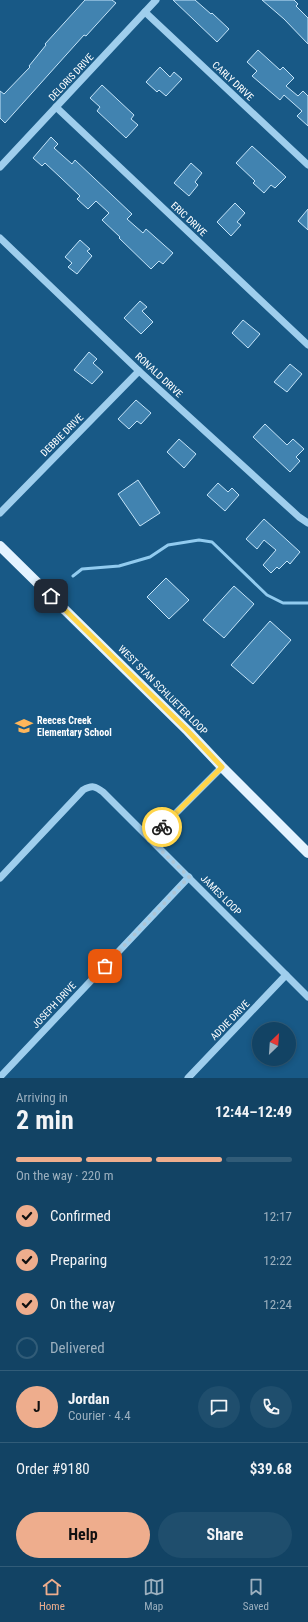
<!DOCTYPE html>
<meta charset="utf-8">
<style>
:root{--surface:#124364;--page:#1f4e6d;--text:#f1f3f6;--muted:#9cb0bf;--line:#315c78;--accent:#eead8d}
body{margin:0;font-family:"Roboto Condensed",sans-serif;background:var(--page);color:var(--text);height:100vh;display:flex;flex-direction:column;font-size:15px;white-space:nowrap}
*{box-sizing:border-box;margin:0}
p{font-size:13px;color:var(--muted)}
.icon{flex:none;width:22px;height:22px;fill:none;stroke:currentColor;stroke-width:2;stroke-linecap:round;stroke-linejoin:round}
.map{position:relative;height:1078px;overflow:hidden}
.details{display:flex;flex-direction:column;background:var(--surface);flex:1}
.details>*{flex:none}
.needle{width:26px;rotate:25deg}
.buttons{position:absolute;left:252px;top:1022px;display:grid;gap:8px}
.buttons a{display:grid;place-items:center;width:44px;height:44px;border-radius:50%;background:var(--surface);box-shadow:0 2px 6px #0003,0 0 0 1px var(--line);font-size:20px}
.pin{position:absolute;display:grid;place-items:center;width:34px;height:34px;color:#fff;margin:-17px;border-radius:8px;box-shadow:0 2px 6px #0006}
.courier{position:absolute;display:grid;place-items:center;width:40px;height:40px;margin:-20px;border:3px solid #ffd54a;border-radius:50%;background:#fff;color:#222;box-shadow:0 1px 5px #0007}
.summary em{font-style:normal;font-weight:700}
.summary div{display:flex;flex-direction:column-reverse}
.summary{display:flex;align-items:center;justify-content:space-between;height:68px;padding:0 16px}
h1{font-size:26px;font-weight:700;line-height:30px}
.bar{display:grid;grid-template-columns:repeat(4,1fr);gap:6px 4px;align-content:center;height:48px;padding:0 16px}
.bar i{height:5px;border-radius:3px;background:var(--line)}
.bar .current{background:var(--accent)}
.bar p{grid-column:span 4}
.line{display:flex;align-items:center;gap:10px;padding:0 16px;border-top:1px solid var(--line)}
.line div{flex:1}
.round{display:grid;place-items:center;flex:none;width:42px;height:42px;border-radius:21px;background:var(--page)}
ol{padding:0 16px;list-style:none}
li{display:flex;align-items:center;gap:12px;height:44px}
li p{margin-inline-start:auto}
li .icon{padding:4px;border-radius:50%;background:var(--accent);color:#111;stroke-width:4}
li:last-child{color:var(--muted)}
li i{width:22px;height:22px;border:2px solid var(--line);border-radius:50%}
.cta{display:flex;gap:8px;margin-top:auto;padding:8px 16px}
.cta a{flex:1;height:46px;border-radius:24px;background:var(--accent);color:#111;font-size:16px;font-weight:700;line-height:46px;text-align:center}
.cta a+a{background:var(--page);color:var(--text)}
.dock{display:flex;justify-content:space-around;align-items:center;height:56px;border-top:1px solid var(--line);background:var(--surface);font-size:11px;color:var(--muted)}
.dock a{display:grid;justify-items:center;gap:2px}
.dock .current{color:var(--accent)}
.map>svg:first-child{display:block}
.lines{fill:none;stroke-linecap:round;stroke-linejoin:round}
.stream{stroke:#91cbef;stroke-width:3}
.building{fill:#4183b0;stroke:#c4e4f9}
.minor{stroke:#9fceed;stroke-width:7}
.major{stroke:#e4f3ff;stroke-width:10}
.done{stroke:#aec5d5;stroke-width:4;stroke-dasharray:0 7.2}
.route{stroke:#ffd54a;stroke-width:5}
.labels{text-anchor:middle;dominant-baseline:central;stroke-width:3;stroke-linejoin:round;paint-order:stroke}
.street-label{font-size:10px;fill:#fff;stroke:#185986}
.poi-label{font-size:10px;font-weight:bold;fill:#fff;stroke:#185986;text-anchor:start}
</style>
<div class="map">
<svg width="308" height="1078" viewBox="0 0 308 1078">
<rect width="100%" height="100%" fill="#185986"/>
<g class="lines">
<path class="stream" d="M73,576L82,569L119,566L150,557L168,545L199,540L212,542L267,595L283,603H308"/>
</g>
<g class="building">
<path d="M85,0H112L116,3L86,36L84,35L5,123L0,118V91L4,94L30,67L29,66L46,45L45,44Z"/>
<path d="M173,0H195L211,14L212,13L229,29L217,42Z"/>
<path d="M262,0H294L298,4L296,6L308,18V44L284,19Z"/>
<path d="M258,50L280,70L283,67L294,78L286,86L298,96L303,91L308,96V126L297,116L302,111L284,95L280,100L252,76L257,71L247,62Z"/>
<path d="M160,67L170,77L174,72L182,79L166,96L159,90L157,92L146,82Z"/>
<path d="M102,85L134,115L131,119L138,125L126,138L97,111L100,107L90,98Z"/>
<path d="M51,137L58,144L54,148L72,164L75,160L132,214L127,219L143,233L146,229L173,253L163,264L159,261L151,269L119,238L120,237L102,220L109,213L96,201L88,209L77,199L80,196L60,177L45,163L42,166L33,158Z"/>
<path d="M252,146L286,177L275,188L271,185L264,193L253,183L255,181L236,163Z"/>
<path d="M191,163L202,173L195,182L198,185L189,196L174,183Z"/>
<path d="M235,203L245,213L237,222L241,225L231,236L217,222Z"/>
<path d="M308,209V230L298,221Z"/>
<path d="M80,240L90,249L87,251L92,256L77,274L68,267L72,263L65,257Z"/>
<path d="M140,301L147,307L142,311L153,322L141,334L124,318Z"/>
<path d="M243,320L260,334L248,348L232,333Z"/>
<path d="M89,352L97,359L93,363L103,372L92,384L74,370Z"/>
<path d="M290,364L302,374L287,392L274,382Z"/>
<path d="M136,400L151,413L141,424L137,421L129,429L118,419Z"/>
<path d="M265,424L287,445L293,439L304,449L296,457L300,461L290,472L253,437Z"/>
<path d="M179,439L196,454L184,468L167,452Z"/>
<path d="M138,480L160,513L140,526L118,494Z"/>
<path d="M218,483L228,492L232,488L239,495L225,511L207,495Z"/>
<path d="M264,519L300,552L290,564L287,561L279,569L277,567L271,573L263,565L276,550L264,540L257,549L246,539Z"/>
<path d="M166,578L189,600L169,619L147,597Z"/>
<path d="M234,586L254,604L224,638L203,620Z"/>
<path d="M270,621L291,640L253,684L231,665Z"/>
</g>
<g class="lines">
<g class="minor">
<path d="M145,12L308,165"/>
<path d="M56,107L308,345"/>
<path d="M0,167L156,0"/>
<path d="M0,238L139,371L299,517L308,523"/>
<path d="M0,513L139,371"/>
<path d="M150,839L222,767"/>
<path d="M0,878L83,790C92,785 95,786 103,792L308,997"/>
<path d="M0,1077L189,877"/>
<path d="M188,1078L286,975"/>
</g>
<path class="major" d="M0,546L188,731L222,767L308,853"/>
</g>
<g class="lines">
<path class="done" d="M105,966L189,877L150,840L162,827"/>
<path class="route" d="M51,596L188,731L222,767L162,827"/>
</g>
<defs>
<g id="school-bare" transform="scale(1.38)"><path d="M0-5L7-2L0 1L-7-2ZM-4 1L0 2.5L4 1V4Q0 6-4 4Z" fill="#ffb65a" stroke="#185986" stroke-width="2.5" paint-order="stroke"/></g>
</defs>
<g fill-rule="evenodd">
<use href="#school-bare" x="24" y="726"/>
</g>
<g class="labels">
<g class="street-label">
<text transform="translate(71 77) rotate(-47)">DELORIS DRIVE</text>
<text transform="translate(233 81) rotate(43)">CARLY DRIVE</text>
<text transform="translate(189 219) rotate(43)">ERIC DRIVE</text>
<text transform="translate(159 375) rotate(43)">RONALD DRIVE</text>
<text transform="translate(62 435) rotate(-45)">DEBBIE DRIVE</text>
<text transform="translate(163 690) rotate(45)">WEST STAN SCHLUETER LOOP</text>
<text transform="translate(221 895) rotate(45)">JAMES LOOP</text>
<text transform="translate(54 1005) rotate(-47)">JOSEPH DRIVE</text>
<text transform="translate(230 1020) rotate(-46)">ADDIE DRIVE</text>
</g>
<g class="poi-label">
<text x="37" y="720">Reeces Creek<tspan x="37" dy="12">Elementary School</tspan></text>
</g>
</g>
</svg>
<div class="buttons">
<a><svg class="needle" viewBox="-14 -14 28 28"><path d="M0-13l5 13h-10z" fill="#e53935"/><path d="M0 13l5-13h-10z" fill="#9cb0bf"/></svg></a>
</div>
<div class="pin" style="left:105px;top:966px;background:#ea580c"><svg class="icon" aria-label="bag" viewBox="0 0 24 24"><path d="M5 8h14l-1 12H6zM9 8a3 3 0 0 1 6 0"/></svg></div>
<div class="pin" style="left:51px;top:596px;background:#1f2937"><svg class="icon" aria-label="home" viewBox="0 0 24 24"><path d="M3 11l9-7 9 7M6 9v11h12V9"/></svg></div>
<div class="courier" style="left:162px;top:827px"><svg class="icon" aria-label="bike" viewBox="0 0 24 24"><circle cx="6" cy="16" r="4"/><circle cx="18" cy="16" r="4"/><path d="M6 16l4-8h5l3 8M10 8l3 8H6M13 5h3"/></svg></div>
</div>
<section class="details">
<div class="summary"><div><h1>2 min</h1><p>Arriving in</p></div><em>12:44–12:49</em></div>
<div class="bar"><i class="current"></i><i class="current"></i><i class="current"></i><i></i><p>On the way · 220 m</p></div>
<ol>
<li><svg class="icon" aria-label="check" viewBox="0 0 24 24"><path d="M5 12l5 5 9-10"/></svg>Confirmed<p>12:17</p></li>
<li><svg class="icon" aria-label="check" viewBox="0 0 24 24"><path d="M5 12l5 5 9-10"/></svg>Preparing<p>12:22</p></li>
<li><svg class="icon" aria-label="check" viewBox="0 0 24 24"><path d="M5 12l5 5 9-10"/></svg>On the way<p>12:24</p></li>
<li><i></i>Delivered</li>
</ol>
<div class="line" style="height:72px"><b class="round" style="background:var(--accent);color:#111">J</b><div><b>Jordan</b><p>Courier · 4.4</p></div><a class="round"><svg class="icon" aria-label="chat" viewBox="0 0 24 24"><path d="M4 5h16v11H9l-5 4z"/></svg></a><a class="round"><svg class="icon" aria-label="phone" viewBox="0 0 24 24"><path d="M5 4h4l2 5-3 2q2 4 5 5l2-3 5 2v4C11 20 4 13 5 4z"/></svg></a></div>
<div class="line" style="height:52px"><div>Order #9180</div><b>$39.68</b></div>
<div class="cta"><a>Help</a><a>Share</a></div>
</section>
<nav class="dock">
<a class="current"><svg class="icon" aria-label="home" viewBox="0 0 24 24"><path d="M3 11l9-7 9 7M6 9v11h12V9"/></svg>Home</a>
<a><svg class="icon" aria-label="map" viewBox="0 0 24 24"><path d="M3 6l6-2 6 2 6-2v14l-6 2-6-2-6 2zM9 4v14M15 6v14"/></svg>Map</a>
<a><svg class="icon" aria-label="saved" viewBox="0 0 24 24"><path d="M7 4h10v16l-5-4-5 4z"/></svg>Saved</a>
</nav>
